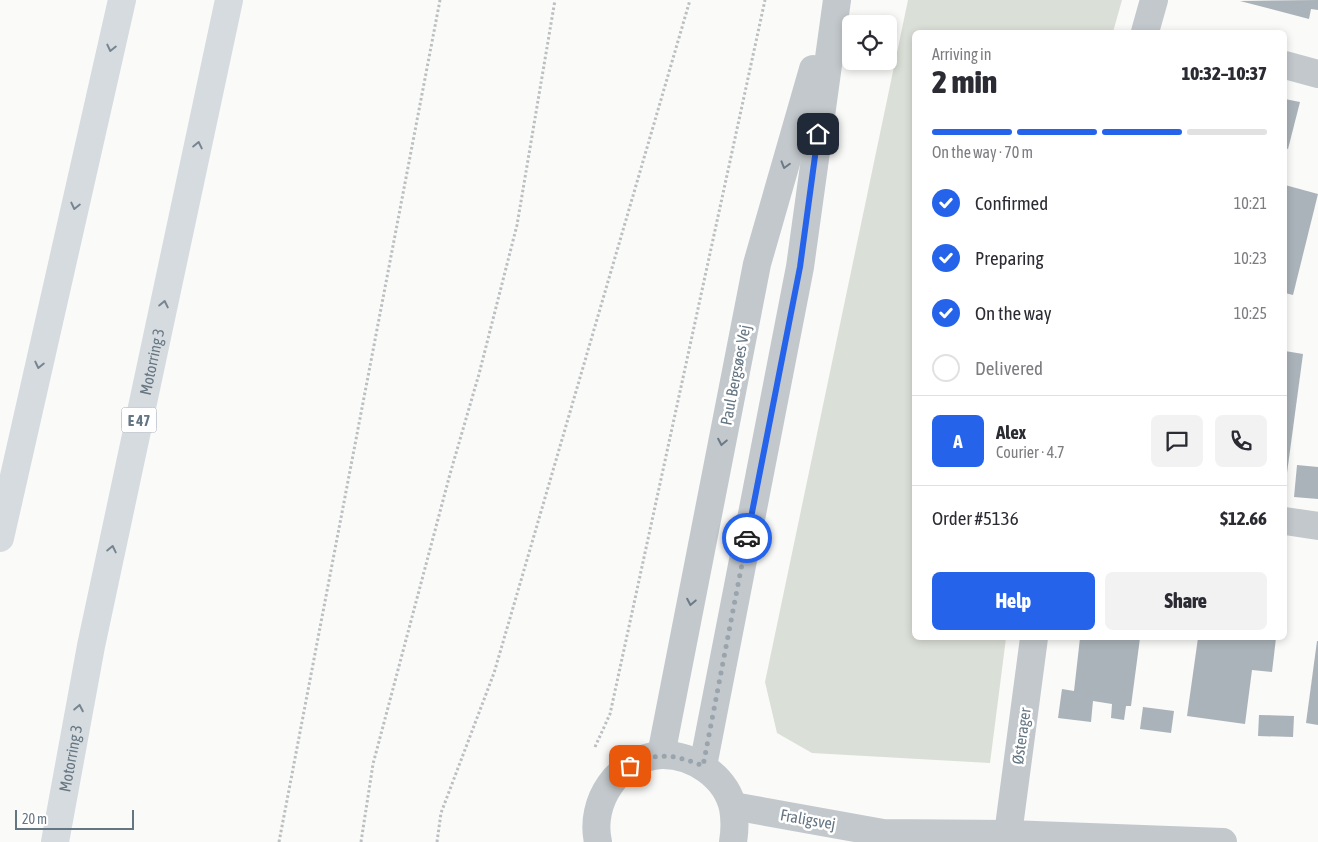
<!DOCTYPE html>
<meta charset="utf-8">
<style>
:root{--surface:#fff;--page:#f2f2f3;--text:#2b2b33;--muted:#7c7c81;--line:#e1e1e2;--accent:#2563eb}
body{margin:0;font-family:"Asap Condensed",sans-serif;background:var(--page);color:var(--text);height:100vh;display:flex;flex-direction:column;font-size:19px;white-space:nowrap}
*{box-sizing:border-box;margin:0}
p{font-size:16px;color:var(--muted)}
.icon{flex:none;width:28px;height:28px;fill:none;stroke:currentColor;stroke-width:2;stroke-linecap:round;stroke-linejoin:round}
.map{position:relative;flex:1;overflow:hidden}
.drawer{position:absolute;left:912px;top:30px;width:375px;height:610px;display:flex;flex-direction:column;background:var(--surface);border-radius:8px;box-shadow:0 2px 8px #0003}
.drawer>*{flex:none}
.buttons{position:absolute;left:842px;top:15px;display:grid;gap:10px}
.buttons a{display:grid;place-items:center;width:55px;height:55px;border-radius:8px;background:var(--surface);box-shadow:0 2px 8px #0003;font-size:25px}
.scale{position:absolute;left:15px;bottom:12px;width:119px;box-sizing:border-box;padding-left:5px;border:2px solid #657683;border-top:0;font-size:14px;line-height:18px;white-space:nowrap;color:#657683;-webkit-text-stroke:4px #fff;paint-order:stroke}
.pin{position:absolute;display:grid;place-items:center;width:42px;height:42px;color:#fff;margin:-21px;border-radius:10px;box-shadow:0 2px 8px #0006}
.courier{position:absolute;display:grid;place-items:center;width:50px;height:50px;margin:-25px;border:4px solid #2563eb;border-radius:50%;background:#fff;color:#222;box-shadow:0 1px 6px #0007}
.headline em{font-style:normal;font-weight:800}
.headline div{display:flex;flex-direction:column-reverse}
.headline{display:flex;align-items:center;justify-content:space-between;height:85px;padding:0 20px}
h1{font-size:32px;font-weight:800;line-height:38px}
.bar{display:grid;grid-template-columns:repeat(4,1fr);gap:8px 5px;align-content:center;height:60px;padding:0 20px}
.bar i{height:6px;border-radius:4px;background:var(--line)}
.bar .selected{background:var(--accent)}
.bar p{grid-column:span 4}
.line{display:flex;align-items:center;gap:12px;padding:0 20px;border-top:1px solid var(--line)}
.line div{flex:1}
.round{display:grid;place-items:center;flex:none;width:52px;height:52px;border-radius:8px;background:var(--page)}
ol{padding:0 20px;list-style:none}
li{display:flex;align-items:center;gap:15px;height:55px}
li p{margin-inline-start:auto}
li .icon{padding:5px;border-radius:50%;background:var(--accent);color:#fff;stroke-width:4}
li:last-child{color:var(--muted)}
li i{width:28px;height:28px;border:2px solid var(--line);border-radius:50%}
.button{display:flex;gap:10px;margin-top:auto;padding:10px 20px}
.button a{flex:1;height:58px;border-radius:8px;background:var(--accent);color:#fff;font-size:20px;font-weight:800;line-height:58px;text-align:center}
.button a+a{background:var(--page);color:var(--text)}
.map>svg:first-child{display:block}
.green{fill:#dadfd7}
.building{fill:#aab3b9}
.lines{fill:none;stroke-linecap:round;stroke-linejoin:round}
.path{stroke:#bbbfc2;stroke-width:3;stroke-dasharray:2.5 2.5;stroke-linecap:butt}
.minor{stroke:#c3c8cc;stroke-width:28}
.tertiary{stroke:#c3c8cc;stroke-width:28}
.motorway{stroke:#d6dbdf;stroke-width:28}
.oneway{stroke:#768591}
.oneway2{stroke:#6a7a87}
.done{stroke:#99a4ac;stroke-width:5;stroke-dasharray:0 9}
.route{stroke:#2563eb;stroke-width:6}
.labels{text-anchor:middle;dominant-baseline:central;stroke-width:5;stroke-linejoin:round;paint-order:stroke}
.shield{fill:#fff;stroke:#939fa8;stroke-width:1}
.shield-label{font-size:15px;font-weight:bold;fill:#657683}
.street-label{font-size:16px;fill:#657683;stroke:#fff}
</style>
<div class="map">
<svg width="1318" height="842" viewBox="0 0 1318 842">
<rect width="100%" height="100%" fill="#fafaf8"/>
<path class="green" d="M908,0H1122L1113,32H915V638H1006L990,763L812,753L777,733L765,682Z"/>
<g class="building">
<path d="M1318,0V10L1311,9L1309,19L1240,1Z"/>
<path d="M1285,99L1300,102L1288,149L1285,148Z"/>
<path d="M1285,185L1318,194L1293,295L1285,293Z"/>
<path d="M1285,351L1303,354L1287,473H1285Z"/>
<path d="M1297,465L1318,467V499L1294,497Z"/>
<path d="M1080,638H1140L1131,706H1126L1124,720L1111,718L1112,704L1093,701L1091,722L1058,718L1062,689L1074,691Z"/>
<path d="M1198,638H1276L1272,672L1252,670L1245,724L1187,716Z"/>
<path d="M1317,641H1318V725L1306,723Z"/>
<path d="M1143,707L1174,711L1171,733L1140,729Z"/>
<path d="M1259,715L1294,716L1293,737L1258,736Z"/>
</g>
<g class="lines">
<g class="path">
<path d="M595,747L610,714L765,0"/>
<path d="M279,842L440,0"/>
<path d="M361,842L373,764L450,474L479,374L517,225L555,0"/>
<path d="M437,842L441,813L494,673L690,0"/>
</g>
<g class="minor">
<path d="M1145,32L1154,0"/>
<path d="M1285,65L1318,74"/>
<path d="M1285,521L1318,526"/>
<path d="M1008,834L1034,638"/>
</g>
<g class="tertiary">
<path d="M661,755L757,264L813,69"/>
<path d="M703,766L800,267L837,0"/>
<path d="M733,806L883,833L1008,834L1223,842"/>
<path d="M598,842C589,802 618,758 661,755C693,754 726,777 733,808C735,819 735,830 733,842"/>
</g>
<g class="motorway">
<path d="M0,538L122,0"/>
<path id="s1" d="M55,842L91,646L229,0"/>
</g>
</g>
<defs><path id="oneway-chevron" d="M-2-3.5L2.5 0L-2 3.5" fill="none" stroke-width="1.6" stroke-linecap="round" stroke-linejoin="round" transform="scale(1.25)"/></defs>
<g class="oneway">
<use href="#oneway-chevron" transform="translate(111 48) rotate(103)"/>
<use href="#oneway-chevron" transform="translate(198 145) rotate(-78)"/>
<use href="#oneway-chevron" transform="translate(75 206) rotate(103)"/>
<use href="#oneway-chevron" transform="translate(164 304) rotate(-78)"/>
<use href="#oneway-chevron" transform="translate(39 365) rotate(103)"/>
<use href="#oneway-chevron" transform="translate(112 549) rotate(-78)"/>
<use href="#oneway-chevron" transform="translate(79 708) rotate(-79)"/>
</g>
<g class="oneway2">
<use href="#oneway-chevron" transform="translate(785 165) rotate(106)"/>
<use href="#oneway-chevron" transform="translate(722 442) rotate(101)"/>
<use href="#oneway-chevron" transform="translate(691 602) rotate(101)"/>
</g>
<g class="lines">
<path class="done" d="M630,766C656,751 677,755 703,766L747,538"/>
<path class="route" d="M747,538L800,267L818,134"/>
</g>
<g class="labels">
<rect class="shield" x="121.5" y="407.5" width="35" height="25" rx="4"/>
<g class="shield-label">
<text x="139" y="420">E 47</text>
</g>
<g class="street-label">
<text stroke="none"><textPath href="#s1" startOffset="490">Motorring 3</textPath></text>
<text transform="translate(735 375) rotate(-79)">Paul Bergsøes Vej</text>
<text transform="translate(1021 736) rotate(-82)">Østerager</text>
<text stroke="none"><textPath href="#s1" startOffset="85">Motorring 3</textPath></text>
<text transform="translate(808 819) rotate(10)">Fraligsvej</text>
</g>
</g>
</svg>
<div class="buttons">
<a><svg class="icon" aria-label="locate" viewBox="0 0 24 24"><circle cx="12" cy="12" r="6"/><path d="M12 2v4M12 18v4M2 12h4M18 12h4"/></svg></a>
</div>
<div class="scale">20 m</div>
<div class="pin" style="left:630px;top:766px;background:#ea580c"><svg class="icon" aria-label="bag" viewBox="0 0 24 24"><path d="M5 8h14l-1 12H6zM9 8a3 3 0 0 1 6 0"/></svg></div>
<div class="pin" style="left:818px;top:134px;background:#1f2937"><svg class="icon" aria-label="home" viewBox="0 0 24 24"><path d="M3 11l9-7 9 7M6 9v11h12V9"/></svg></div>
<div class="courier" style="left:747px;top:538px"><svg class="icon" aria-label="car" viewBox="0 0 24 24"><path d="M5 17H2v-5l4-1 3-4h7l3 4 3 1v5h-3M9 17h6M6 11h13"/><circle cx="7" cy="17" r="2"/><circle cx="17" cy="17" r="2"/></svg></div>
<section class="drawer">
<div class="headline"><div><h1>2 min</h1><p>Arriving in</p></div><em>10:32–10:37</em></div>
<div class="bar"><i class="selected"></i><i class="selected"></i><i class="selected"></i><i></i><p>On the way · 70 m</p></div>
<ol>
<li><svg class="icon" aria-label="check" viewBox="0 0 24 24"><path d="M5 12l5 5 9-10"/></svg>Confirmed<p>10:21</p></li>
<li><svg class="icon" aria-label="check" viewBox="0 0 24 24"><path d="M5 12l5 5 9-10"/></svg>Preparing<p>10:23</p></li>
<li><svg class="icon" aria-label="check" viewBox="0 0 24 24"><path d="M5 12l5 5 9-10"/></svg>On the way<p>10:25</p></li>
<li><i></i>Delivered</li>
</ol>
<div class="line" style="height:90px"><b class="round" style="background:var(--accent);color:#fff">A</b><div><b>Alex</b><p>Courier · 4.7</p></div><a class="round"><svg class="icon" aria-label="chat" viewBox="0 0 24 24"><path d="M4 5h16v11H9l-5 4z"/></svg></a><a class="round"><svg class="icon" aria-label="phone" viewBox="0 0 24 24"><path d="M5 4h4l2 5-3 2q2 4 5 5l2-3 5 2v4C11 20 4 13 5 4z"/></svg></a></div>
<div class="line" style="height:65px"><div>Order #5136</div><b>$12.66</b></div>
<div class="button"><a>Help</a><a>Share</a></div>
</section>
</div>
